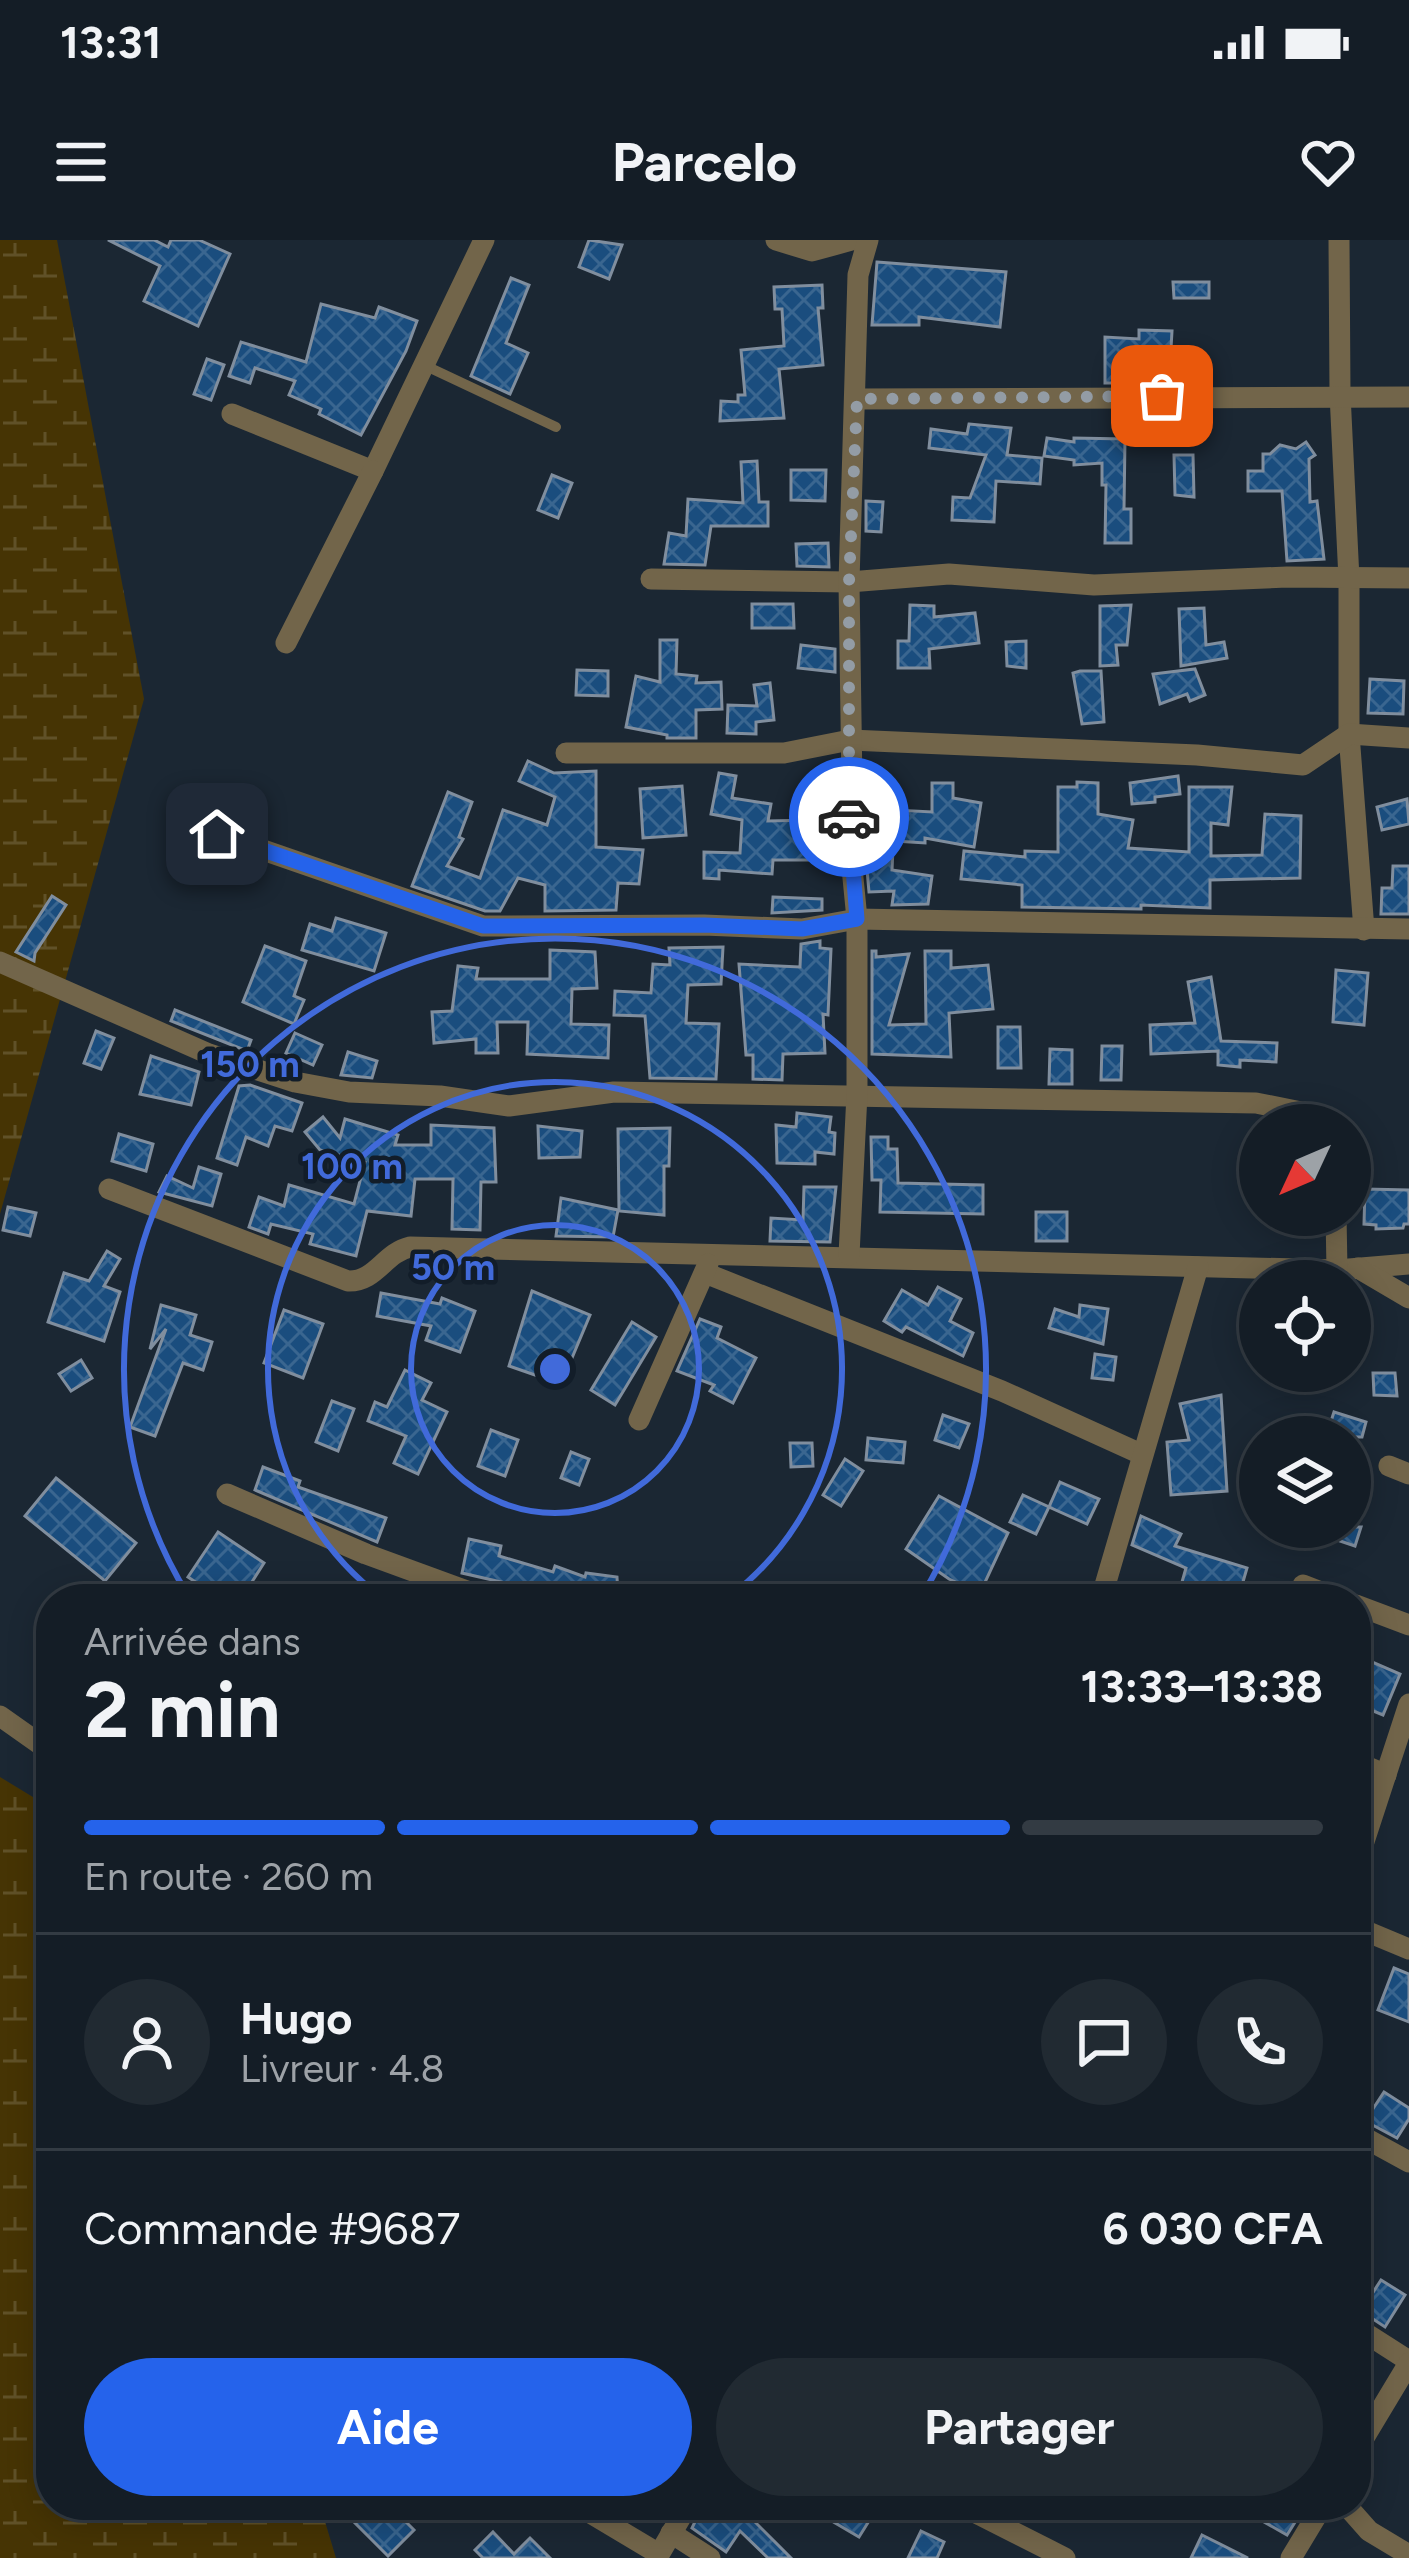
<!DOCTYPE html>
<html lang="fr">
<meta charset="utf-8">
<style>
:root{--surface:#141d26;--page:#212a32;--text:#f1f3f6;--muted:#9da2a7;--line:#333b43;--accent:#2563eb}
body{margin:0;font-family:Figtree,sans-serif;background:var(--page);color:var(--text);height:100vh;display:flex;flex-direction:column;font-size:45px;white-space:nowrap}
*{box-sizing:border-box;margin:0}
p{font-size:39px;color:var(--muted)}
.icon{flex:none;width:66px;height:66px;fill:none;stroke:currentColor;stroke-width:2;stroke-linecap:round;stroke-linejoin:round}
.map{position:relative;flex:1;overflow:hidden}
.side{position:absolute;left:36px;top:1344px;width:1335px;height:936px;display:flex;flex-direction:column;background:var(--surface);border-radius:48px;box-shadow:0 6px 30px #0003,0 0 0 3px var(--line)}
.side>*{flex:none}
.needle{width:78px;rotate:226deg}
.controls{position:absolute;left:1239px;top:864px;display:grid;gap:24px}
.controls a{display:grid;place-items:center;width:132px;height:132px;border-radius:50%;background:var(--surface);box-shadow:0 6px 30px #0003,0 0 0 3px var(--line);font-size:60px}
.pin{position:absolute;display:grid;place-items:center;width:102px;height:102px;color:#fff;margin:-51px;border-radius:24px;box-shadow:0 6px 18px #0006}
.courier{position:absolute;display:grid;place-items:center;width:120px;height:120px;margin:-60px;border:9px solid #2563eb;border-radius:50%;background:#fff;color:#222;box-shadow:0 3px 15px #0007}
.summary em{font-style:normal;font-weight:700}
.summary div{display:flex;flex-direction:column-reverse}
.summary{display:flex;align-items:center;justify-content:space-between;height:204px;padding:0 48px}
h1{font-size:78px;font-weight:700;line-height:90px}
.bar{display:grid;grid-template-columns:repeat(4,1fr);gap:18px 12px;align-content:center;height:144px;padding:0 48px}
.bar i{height:15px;border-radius:9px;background:var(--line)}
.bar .active{background:var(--accent)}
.bar p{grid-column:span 4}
.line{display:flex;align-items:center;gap:30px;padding:0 48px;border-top:3px solid var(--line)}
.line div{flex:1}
.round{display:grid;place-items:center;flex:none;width:126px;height:126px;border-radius:63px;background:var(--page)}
.primary-button{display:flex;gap:24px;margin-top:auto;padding:24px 48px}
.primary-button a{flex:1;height:138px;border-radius:72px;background:var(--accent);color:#fff;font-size:48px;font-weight:700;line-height:138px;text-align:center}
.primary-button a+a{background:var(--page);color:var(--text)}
.status{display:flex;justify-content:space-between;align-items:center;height:84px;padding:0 60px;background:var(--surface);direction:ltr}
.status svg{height:33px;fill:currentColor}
header{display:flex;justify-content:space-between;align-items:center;height:156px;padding:0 48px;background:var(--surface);font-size:54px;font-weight:700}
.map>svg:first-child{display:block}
.wetland{fill:url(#wetland-marsh)}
.building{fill:url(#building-cross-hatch);stroke:#808e9e;stroke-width:3}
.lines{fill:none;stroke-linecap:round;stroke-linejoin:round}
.lane{stroke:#72654a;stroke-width:10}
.street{stroke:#72654a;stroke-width:21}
.done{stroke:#939ca5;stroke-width:12;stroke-dasharray:0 21.6}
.route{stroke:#2563eb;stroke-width:15}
.ring{fill:none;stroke:#416ada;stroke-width:6}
.centre{fill:#416ada;stroke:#121d29;stroke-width:6}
.ring-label{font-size:36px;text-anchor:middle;font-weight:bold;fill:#416ada;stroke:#121d29;stroke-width:9;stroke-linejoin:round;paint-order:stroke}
</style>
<div class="status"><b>13:31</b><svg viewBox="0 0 49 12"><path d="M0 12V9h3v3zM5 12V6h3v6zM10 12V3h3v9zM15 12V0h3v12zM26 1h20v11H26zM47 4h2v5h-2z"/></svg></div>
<header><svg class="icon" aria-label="menu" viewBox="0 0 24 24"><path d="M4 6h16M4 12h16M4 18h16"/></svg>Parcelo<svg class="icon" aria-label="heart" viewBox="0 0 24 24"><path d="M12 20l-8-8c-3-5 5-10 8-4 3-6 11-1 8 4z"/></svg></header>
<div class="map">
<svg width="1409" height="2318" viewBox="0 0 1409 2318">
<defs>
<pattern id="wetland-marsh" width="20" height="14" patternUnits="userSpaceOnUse" patternTransform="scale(3)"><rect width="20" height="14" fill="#463404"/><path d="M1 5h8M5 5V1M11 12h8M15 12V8" fill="none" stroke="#605128"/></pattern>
<pattern id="building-cross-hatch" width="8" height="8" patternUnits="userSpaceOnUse" patternTransform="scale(3)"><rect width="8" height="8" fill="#1a4d7e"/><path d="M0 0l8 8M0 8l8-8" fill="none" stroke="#3a6690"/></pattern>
</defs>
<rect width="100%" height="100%" fill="#1b2733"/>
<g class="wetland">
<path d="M0,0H57L144,459L0,974Z"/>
<path d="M0,1537L51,1568V2265H320L336,2318H0Z"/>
</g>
<g class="building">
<path d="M108,0H154L168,7L171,0H199L230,14L198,86L144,61L160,26Z"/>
<path d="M589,0L622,5L609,39L579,27Z"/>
<path d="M877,22L1006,32L1000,87L919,77V85H872Z"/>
<path d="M511,38L529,45L506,103L528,113L510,154L471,136Z"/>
<path d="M1173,42H1209V58H1174Z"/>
<path d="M822,45L823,68H818L823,125L779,129L784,178L720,181L721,161L738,162V155H745L741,110L784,106L782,69H775L774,47Z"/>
<path d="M321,64L375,78L379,67L417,81L406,111L361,195L319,174L321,169L289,155L295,141L255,128L250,143L229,136L241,102L306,122Z"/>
<path d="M1139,90L1172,91L1169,143H1105V97L1139,99Z"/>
<path d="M207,119L224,125L211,160L194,154Z"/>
<path d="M969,184L1011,188L1007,215L1042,218L1040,244L996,241L994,282L952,280L953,257L970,258L986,215L929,208L931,189L967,194Z"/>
<path d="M1047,198L1074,202V198L1125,199L1124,269H1131V303H1105L1106,245H1102V223L1074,225V220L1044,216Z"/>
<path d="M1306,202L1315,215L1309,219L1310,262L1317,261L1324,319L1287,321L1282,251H1248V231H1263V214H1270L1280,205L1296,209Z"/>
<path d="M1174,215H1193L1194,257L1175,255Z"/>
<path d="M757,221L759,262H768V286H711L705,325L664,324L669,293L686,296L688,259L743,263L741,222Z"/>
<path d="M791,230H826L825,261L791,260Z"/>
<path d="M552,235L572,243L558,278L538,270Z"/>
<path d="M866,261L883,262L881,292L866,291Z"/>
<path d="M828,303L829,327L797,326L796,304Z"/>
<path d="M752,364H793L794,388H752Z"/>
<path d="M910,365L934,366V377L975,373L979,403L929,409L930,428H898V401H909Z"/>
<path d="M1131,365L1127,405H1116L1118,425L1100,426V366Z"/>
<path d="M1204,368L1206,405L1224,402L1227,418L1181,426L1179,369Z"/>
<path d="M660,400H677L676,434L697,436L696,443L721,442L722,469L696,470V498H667V495L626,487L636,436L660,442Z"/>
<path d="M1026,401V428L1007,426L1006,402Z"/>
<path d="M801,405L835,409V432L798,428Z"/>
<path d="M1195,429L1205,455L1190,461L1187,454L1160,464L1153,434Z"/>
<path d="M577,430L608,431V456L576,455Z"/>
<path d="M1080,431H1101L1104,482L1082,484L1073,433Z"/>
<path d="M1370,439L1404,441L1403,474L1368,473Z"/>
<path d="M770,443L774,480L756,482V494L727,493L728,465L757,466L754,445Z"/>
<path d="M528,521L554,533L596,531V607L643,610L639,644L618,643L616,670L545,671V645L518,638L500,671H485L412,646L448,552L472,562L459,597L463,599L447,626L480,638L503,570L547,585L555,557L519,541Z"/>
<path d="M719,533L736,536L732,558L771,564L768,581L811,580L812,620H773L772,634L719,630V639L704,638V612L740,613L742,580L711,574Z"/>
<path d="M1178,536L1180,554L1155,557V562L1132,564L1130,543Z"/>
<path d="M1077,542L1098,543V574L1133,580L1128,608L1189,612V547H1232L1228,585L1211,583V616L1262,615L1265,574L1301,576L1300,638L1210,640V668L1141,665V669L1022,667V645L961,639L964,611L1025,617V611L1058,612V547H1077Z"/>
<path d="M932,543H953V558L981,563L974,607L925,598V603L895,601L896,570L932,572Z"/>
<path d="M682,546L686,595L643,598L640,549Z"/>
<path d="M1407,559L1409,584L1382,590L1377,567Z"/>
<path d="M865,608L893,609L892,630L932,636L928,664L892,665L894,651L869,652Z"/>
<path d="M1393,626H1409V674H1381L1382,648H1392Z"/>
<path d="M52,656L66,665L35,713L34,721L16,712Z"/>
<path d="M773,657L822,659V670L772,673Z"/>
<path d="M336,678L386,693L374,731L302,710L310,684L332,691Z"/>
<path d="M820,701V708L831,709L828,775L823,774L825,813L783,814L782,840L753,839V815H746L739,724L800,727L801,704Z"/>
<path d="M265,706L306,721L294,756L304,760L294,784L243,762Z"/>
<path d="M723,707L721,744L688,745L686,783L719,784L716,839L650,838L645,776L614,775L615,751L651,753L653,724L670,725L669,708Z"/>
<path d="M550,710L595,712L597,748L572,749L571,784L609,785L608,818L527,814L528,782H497L498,813H476V799L434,803L432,772L452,771L458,726L478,728L476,739H550Z"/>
<path d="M872,711H876V717L909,714L889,785L926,784L925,711H951V728L988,725L993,769L949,773L951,817L872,814Z"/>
<path d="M1336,730L1368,733L1364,785L1333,782Z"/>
<path d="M1211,737L1221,801L1277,803L1276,822L1240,820V827L1218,825V811L1151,814L1150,785L1195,783L1188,742Z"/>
<path d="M175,770L251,800L247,811L171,781Z"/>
<path d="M998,787H1020L1021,828H998Z"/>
<path d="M96,791L114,798L101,829L84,823Z"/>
<path d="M295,793L322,805L313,825L286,813Z"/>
<path d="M1102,806H1122L1121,840H1101Z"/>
<path d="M1050,809L1072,810V844H1049Z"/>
<path d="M348,812L377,821L372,838L341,835Z"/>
<path d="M151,816L199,832L191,865L140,854Z"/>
<path d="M250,845L302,863L292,891L275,886L268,906L246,897L237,925L217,918L239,846Z"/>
<path d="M797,873L831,877L829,892L835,893L834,914L815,912V924L777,923L776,885L796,887Z"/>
<path d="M323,877L340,898L345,879L398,895L395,905H431V885L494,888L496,942H481L480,990L452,989L453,939H415L411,976L367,971L356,1016L310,1004L313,994L271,984L268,994L249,987L259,957L284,966L289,945L354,964L365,922L320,910L305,892Z"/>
<path d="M538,886L582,891L580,917L539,918Z"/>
<path d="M670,888L669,926H664V975L619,971L618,889Z"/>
<path d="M119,894L153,904L146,931L112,921Z"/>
<path d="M871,897H888V909H897L898,943L983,945V974L880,972L881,940H872Z"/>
<path d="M199,927L221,934L212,966L159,952L167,936L193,948Z"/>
<path d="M804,947H836L830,1002L770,1001L771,978L803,980Z"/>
<path d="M1365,949L1409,950V984H1404L1403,988L1376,989V985L1364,984Z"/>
<path d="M561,958L618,970L613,997L556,996Z"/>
<path d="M8,967L36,973L30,996L3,990Z"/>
<rect x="1036" y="972" width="31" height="29"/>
<path d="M107,1011L120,1019L104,1046L120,1052L104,1101L48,1082L64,1033L89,1041Z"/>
<path d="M938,1047L961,1059L950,1081L973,1093L963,1116L906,1087L902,1092L884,1081L902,1050L928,1065Z"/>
<path d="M532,1051L590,1075L561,1144L509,1126Z"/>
<path d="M381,1053L440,1064L442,1058L475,1071L460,1112L426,1100L431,1086L377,1076Z"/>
<path d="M161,1065L196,1075L190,1095L212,1102L203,1130L183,1123L155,1196L130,1187L166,1089L150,1109Z"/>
<path d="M1080,1065L1108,1069L1103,1104L1049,1088L1055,1069L1079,1077Z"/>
<path d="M284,1070L323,1084L303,1138L264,1123Z"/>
<path d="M700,1079L721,1087L717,1098L756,1118L733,1163L710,1151L714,1145L677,1131Z"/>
<path d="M632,1082L656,1097L615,1165L591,1150Z"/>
<path d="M1095,1114L1116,1117L1113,1140L1092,1138Z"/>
<path d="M81,1120L92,1138L71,1151L59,1134Z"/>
<path d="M405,1130L431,1143L422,1160L447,1172L418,1234L394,1223L406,1196L368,1181L375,1162L387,1167Z"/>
<path d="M1373,1133H1395L1397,1156L1374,1155Z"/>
<path d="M1221,1155L1227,1251L1171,1255L1167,1202L1189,1200L1180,1164Z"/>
<path d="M332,1161L354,1169L338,1211L316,1202Z"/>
<path d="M1334,1172L1366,1182L1362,1197H1326Z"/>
<path d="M943,1175L969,1184L959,1208L935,1200Z"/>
<path d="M491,1190L518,1200L505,1236L478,1226Z"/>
<path d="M868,1198L905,1202L903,1223L866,1220Z"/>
<path d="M790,1203H812L813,1226L791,1227Z"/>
<path d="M571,1212L589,1219L579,1245L561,1238Z"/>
<path d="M845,1219L863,1231L841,1266L823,1255Z"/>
<path d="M263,1227L300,1241L298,1247L386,1278L377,1302L255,1250Z"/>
<path d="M56,1238L136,1303L105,1341L25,1276Z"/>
<path d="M1060,1242L1099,1259L1087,1284L1049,1267Z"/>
<path d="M1023,1255L1049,1267L1036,1294L1010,1282Z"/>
<path d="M939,1256L1008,1293L980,1353L949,1339L906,1309Z"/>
<path d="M1141,1276L1181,1294L1175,1306L1247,1328L1238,1359L1182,1342L1186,1328L1132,1305Z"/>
<path d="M1307,1287H1361L1355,1306L1307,1290Z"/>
<path d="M218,1292L264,1323L241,1359H221L188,1337Z"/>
<path d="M469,1299L501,1306L499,1316L553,1332L555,1326L585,1337L586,1333L617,1337L618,1355L576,1350L573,1359H538L508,1350L510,1344L462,1333Z"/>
<path d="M1361,1417L1400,1434L1383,1475L1356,1464V1429Z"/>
<path d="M1394,1728L1409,1734V1782L1378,1770Z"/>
<path d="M1384,1852L1409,1868V1879L1397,1898L1365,1881Z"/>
<path d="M1381,2040L1405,2055L1385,2087L1361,2071Z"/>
<path d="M337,2265H389L414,2290L388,2316Z"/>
<path d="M703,2265H738L791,2318H768L740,2291L726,2312L692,2288Z"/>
<path d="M839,2265H879L859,2297L830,2280Z"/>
<path d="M1274,2265H1292L1302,2271L1287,2295L1264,2282Z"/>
<path d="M921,2291L944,2302L937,2318H908Z"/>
<path d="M493,2292L514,2314L530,2298L550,2318H483L475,2310Z"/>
<path d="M1202,2295L1248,2318H1191Z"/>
</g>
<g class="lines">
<path class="lane" d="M426,126L556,187"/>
<g class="street">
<path d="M776,0L812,11L852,0"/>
<path d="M1339,0L1340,154L1349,339V494L1364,690"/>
<path d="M857,159L1409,157"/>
<path d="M232,174L373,231L484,0"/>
<path d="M651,339L849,342L949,334L1094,345L1287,337L1409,338"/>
<path d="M286,403L373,231"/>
<path d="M566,513H784L850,500L1197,515L1303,525L1349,494L1409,498"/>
<path d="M217,594L483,686L704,685L802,689L857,679L1409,689"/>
<path d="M0,722L209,814L295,842L349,852L440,856L509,866L614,852L1256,863L1311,874L1324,885"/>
<path d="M109,949L348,1041C376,1042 384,1013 410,1007L1337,1030L1409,1024"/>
<path d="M1336,975L1337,1030"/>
<path d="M849,1015L857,854V679L848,587L852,546L849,342L858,35L868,0"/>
<path d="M1358,1028L1409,1058"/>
<path d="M705,1033L1002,1151L1141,1214"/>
<path d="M639,1180L708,1024"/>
<path d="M1389,1226L1409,1234"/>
<path d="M227,1254L366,1314L489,1359"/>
<path d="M1303,1345L1339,1359"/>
<path d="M1101,1359L1198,1027"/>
<path d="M1356,1365L1409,1385"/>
<path d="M0,1476L51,1512"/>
<path d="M1356,1522L1386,1535"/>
<path d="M1356,1626L1409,1464"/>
<path d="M1356,1687L1409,1709"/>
<path d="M1356,1893L1409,1922"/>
<path d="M1356,2087L1409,2121"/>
<path d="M1356,2211L1409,2123"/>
<path d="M577,2265L659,2314"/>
<path d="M960,2265L1065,2318"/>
<path d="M1346,2265L1369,2291L1409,2315"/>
<path d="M671,2293L710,2318"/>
<path d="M657,2318L688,2265"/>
<path d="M1291,2318L1323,2265"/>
</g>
</g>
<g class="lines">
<path class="done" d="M849,577V342L857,159L1162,156"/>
<path class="route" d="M217,594L483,686L704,685L802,689L857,679L849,577"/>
</g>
<g class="ring">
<circle cx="555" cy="1129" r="144"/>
<path d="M382 1358A287 287 0 1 1 728 1358"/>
<path d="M189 1357A431 431 0 1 1 921 1357"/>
</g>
<circle cx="555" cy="1129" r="18" class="centre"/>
<g class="ring-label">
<text x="250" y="837">150 m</text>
<text x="352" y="939">100 m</text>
<text x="453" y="1040">50 m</text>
</g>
</svg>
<div class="controls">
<a><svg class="needle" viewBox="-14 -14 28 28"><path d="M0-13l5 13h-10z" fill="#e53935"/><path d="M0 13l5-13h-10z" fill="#9da2a7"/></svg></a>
<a><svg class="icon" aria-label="locate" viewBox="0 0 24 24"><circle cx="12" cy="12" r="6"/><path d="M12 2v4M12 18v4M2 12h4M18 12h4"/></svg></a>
<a><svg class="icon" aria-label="layers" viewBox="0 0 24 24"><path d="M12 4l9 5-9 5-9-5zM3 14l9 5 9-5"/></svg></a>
</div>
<div class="pin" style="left:1162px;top:156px;background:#ea580c"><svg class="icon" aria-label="bag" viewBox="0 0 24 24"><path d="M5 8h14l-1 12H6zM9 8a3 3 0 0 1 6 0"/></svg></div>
<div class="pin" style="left:217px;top:594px;background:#1f2937"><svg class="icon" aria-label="home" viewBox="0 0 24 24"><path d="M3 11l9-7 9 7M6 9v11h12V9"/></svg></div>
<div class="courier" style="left:849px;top:577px"><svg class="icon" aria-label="car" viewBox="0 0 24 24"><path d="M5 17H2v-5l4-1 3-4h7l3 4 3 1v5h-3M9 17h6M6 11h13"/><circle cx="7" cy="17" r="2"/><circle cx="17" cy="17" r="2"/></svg></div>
<section class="side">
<div class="summary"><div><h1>2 min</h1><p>Arrivée dans</p></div><em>13:33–13:38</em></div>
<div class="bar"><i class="active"></i><i class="active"></i><i class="active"></i><i></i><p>En route · 260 m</p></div>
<div class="line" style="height:216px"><a class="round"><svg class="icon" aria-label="person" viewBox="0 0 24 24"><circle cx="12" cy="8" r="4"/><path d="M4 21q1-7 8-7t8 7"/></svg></a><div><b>Hugo</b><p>Livreur · 4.8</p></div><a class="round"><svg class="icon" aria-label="chat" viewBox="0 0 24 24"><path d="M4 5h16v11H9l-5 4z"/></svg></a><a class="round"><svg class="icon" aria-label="phone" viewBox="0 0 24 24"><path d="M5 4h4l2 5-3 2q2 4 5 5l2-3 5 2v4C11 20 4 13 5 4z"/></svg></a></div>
<div class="line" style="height:156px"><div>Commande #9687</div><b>6 030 CFA</b></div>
<div class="primary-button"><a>Aide</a><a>Partager</a></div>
</section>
</div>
